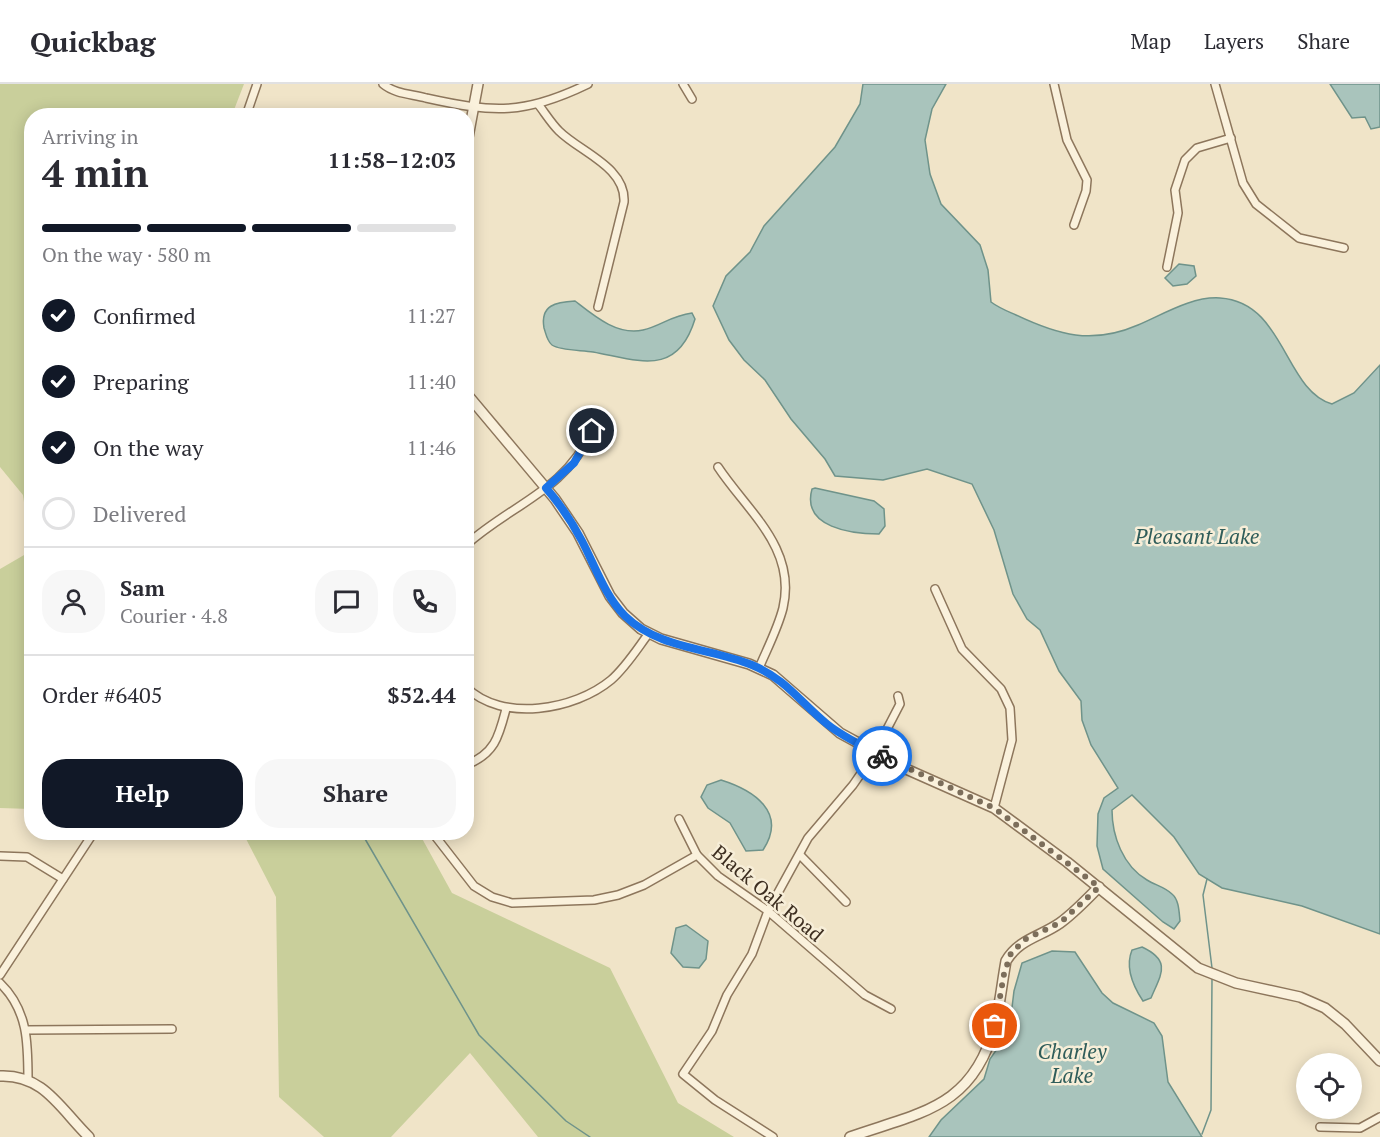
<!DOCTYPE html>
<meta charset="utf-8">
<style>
:root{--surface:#fff;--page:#f7f7f7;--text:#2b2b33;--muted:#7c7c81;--line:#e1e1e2;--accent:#111827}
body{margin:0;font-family:"PT Serif",serif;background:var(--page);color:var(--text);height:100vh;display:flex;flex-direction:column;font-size:22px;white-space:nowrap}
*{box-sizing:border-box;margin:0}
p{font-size:20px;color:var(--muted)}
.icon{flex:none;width:33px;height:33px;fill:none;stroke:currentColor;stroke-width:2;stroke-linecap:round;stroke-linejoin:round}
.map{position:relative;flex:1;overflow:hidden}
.side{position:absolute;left:24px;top:24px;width:450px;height:732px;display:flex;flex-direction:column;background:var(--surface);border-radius:24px;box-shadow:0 3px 15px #0003}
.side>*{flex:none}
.fabs{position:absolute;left:1296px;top:969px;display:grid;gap:12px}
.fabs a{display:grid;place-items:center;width:66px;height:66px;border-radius:50%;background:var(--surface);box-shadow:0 3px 15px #0003;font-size:30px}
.pin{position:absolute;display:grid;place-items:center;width:51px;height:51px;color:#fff;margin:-26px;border:3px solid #fff;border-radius:50%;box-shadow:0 2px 6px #0007}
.courier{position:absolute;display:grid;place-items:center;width:60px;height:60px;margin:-30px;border:4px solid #1a73e8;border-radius:50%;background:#fff;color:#222;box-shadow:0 2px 8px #0007}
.headline em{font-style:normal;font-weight:800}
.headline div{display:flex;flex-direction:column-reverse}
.headline{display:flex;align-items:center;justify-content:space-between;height:102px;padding:0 18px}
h1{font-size:39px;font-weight:800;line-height:45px}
.bar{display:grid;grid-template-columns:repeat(4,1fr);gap:9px 6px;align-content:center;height:72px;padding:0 18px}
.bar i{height:8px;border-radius:4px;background:var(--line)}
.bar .on{background:var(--accent)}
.bar p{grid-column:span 4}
.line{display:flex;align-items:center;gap:15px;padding:0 18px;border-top:2px solid var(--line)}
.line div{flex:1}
.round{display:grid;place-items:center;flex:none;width:63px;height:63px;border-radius:24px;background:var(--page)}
ol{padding:0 18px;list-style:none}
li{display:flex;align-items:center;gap:18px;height:66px}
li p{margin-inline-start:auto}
li .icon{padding:6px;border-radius:50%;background:var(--accent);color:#fff;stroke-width:4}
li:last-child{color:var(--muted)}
li i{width:33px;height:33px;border:3px solid var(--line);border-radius:50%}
.cta{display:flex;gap:12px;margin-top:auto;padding:12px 18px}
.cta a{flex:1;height:69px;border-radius:24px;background:var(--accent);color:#fff;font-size:24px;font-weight:800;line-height:69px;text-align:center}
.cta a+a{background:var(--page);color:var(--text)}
header{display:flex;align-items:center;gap:36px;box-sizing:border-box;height:84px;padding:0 30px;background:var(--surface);border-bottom:2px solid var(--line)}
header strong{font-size:28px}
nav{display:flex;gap:33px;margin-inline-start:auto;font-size:21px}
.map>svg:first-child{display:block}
.green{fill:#c9cf9b}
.water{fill:#a9c4bc;stroke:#6f938a;stroke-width:1.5}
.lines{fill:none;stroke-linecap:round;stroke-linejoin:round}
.stream{stroke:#6f938a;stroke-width:1.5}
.minor-casing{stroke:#8d765c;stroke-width:10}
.tertiary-casing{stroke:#8d765c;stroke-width:12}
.minor{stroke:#faf1dc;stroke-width:7}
.tertiary{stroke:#faf1dc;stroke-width:9}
.done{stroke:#7c6e5b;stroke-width:6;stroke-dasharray:0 10.8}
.route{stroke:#1a73e8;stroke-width:8}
.labels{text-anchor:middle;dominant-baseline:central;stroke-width:5;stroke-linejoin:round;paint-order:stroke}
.street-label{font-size:20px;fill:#3d2e20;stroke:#f7eed8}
.water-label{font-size:21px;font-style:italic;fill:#2f5d5a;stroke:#f7eed8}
</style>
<header>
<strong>Quickbag</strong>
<nav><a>Map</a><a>Layers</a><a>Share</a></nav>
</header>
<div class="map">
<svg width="1380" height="1053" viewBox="0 0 1380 1053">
<rect width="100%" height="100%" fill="#f0e4c8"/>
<g class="green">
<path d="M0,0H244L232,31L32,32L31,725L0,724V485L31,467L23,411L0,383Z"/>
<path d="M243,749H419L452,809L610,884L678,1019L734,1053H538L470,969L391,1053H324L279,1013L276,813Z"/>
</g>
<g class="water">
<path d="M863,0H946L932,25L925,56L930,90L941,120L980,161L988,186L991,218C999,224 1007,227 1016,231C1058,251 1092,261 1138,241C1162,231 1192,212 1220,214C1285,218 1284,306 1332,320L1354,309L1380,281V850L1302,822L1222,804L1199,790L1174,753L1132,711L1112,726C1112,752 1123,782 1147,796C1155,801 1165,803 1172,810C1179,816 1179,827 1180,837L1174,845L1163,838L1103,785L1097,762L1098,730L1104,714L1118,704L1091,661L1082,636L1081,617L1059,587L1040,546L1027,535L1013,510L994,446L972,400L927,385L883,396L835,392L825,375L791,335L765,296L744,276L729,256L713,222L726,192L750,168L764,142L835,63L860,20Z"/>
<path d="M1330,0H1380V43L1371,45L1365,33L1352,34Z"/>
<path d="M1179,180L1194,182L1196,192L1187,200L1173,202L1165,194Z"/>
<path d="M575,217C593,231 617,252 643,246C661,242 670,232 692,229L695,235C677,294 638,276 593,268C582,266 561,267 552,261C547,257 546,250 544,244C540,221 556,218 575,217Z"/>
<path d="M815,404L874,417L884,425L885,442L879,450C853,450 801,444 812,405Z"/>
<path d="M721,696C753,706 788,728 763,766L746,767L730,739L708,724L701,713L707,701Z"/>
<path d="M686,841L708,857L706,875L699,884L683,883L671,869L676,844Z"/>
<path d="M1142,863C1172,877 1161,890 1151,914L1143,917C1133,902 1125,883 1132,866Z"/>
<path d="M1052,867L1075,868L1102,909L1113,919L1154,939L1162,952L1168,998L1202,1053H929L941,1036L984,995L990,975L1004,955L1010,940L1014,907L1022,879Z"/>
</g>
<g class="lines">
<g class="stream">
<path d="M361,748L479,951L566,1037L590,1053"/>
<path d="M1207,795L1203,811L1212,884"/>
<path d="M1202,1050L1211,1026L1212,895"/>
</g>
<g class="minor-casing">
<g id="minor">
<path d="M383,0C395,10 411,10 426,14C494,29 524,31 588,0"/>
<path d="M683,0L692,15"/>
<path d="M1054,0L1067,56L1087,96L1086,107L1074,141"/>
<path d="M1215,0L1243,99L1256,120L1299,154L1344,164"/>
<path d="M538,20C545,29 551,39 559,47C580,68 626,83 624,118L598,223"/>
<path d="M246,32L257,0"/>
<path d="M1167,183L1178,129L1175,106L1185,76L1197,64L1231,54"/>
<path d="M718,383C747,427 797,464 783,524C778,544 767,565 759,584"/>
<path d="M466,461C513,419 564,408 592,347"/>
<path d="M935,505L962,565L1001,605L1010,624L1012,656L994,724"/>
<path d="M466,603C502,639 575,626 611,596C626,583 637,565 649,549"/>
<path d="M466,681C495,670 499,652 506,625"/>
<path d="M679,735L697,771L718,792L768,827L865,911L891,925"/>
<path d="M432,748L474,802L492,813L512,819L594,816L618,811L644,801L697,771"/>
<path d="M800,771L846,818"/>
<path d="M0,772L27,773L63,795"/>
<path d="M0,891L94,748"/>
<path d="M0,899C28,926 28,959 28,996"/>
<path d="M26,946L172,945"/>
<path d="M1320,1043L1360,1044L1380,1033"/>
<path d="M773,1053L715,1016L683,990L712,947L727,911L752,870L768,827L808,754L853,701L873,672L900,620L898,612"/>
</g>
</g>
<g class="tertiary-casing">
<g id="tertiary">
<path d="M466,64L478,0"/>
<path d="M466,309L555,415L578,449L610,512L623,529L641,545L661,555L749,580L773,591L840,649L906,685L994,724L1067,778L1198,884L1236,899L1300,913L1325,924L1345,940L1380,977"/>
<path d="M0,992C44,990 61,1026 89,1053"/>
<path d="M850,1053C921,1028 973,1024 995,941C1000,920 1002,899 1006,877C1019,855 1040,853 1060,839C1074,829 1086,816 1099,803"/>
</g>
</g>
<use href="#minor" class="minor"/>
<use href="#tertiary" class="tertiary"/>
</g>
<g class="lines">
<path class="done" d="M882,672L994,724L1099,803L1061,838L1026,855L1011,869L1004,890L995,942"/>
<path class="route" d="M592,347L574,379L546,404C560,420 572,438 582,457C595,482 605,512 625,532C659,565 710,564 752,581C786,595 800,618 827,640C843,653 863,662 882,672"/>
</g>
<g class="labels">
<g class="street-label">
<text transform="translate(768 809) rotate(40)">Black Oak Road</text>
</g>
<g class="water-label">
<text x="1197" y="452">Pleasant Lake</text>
<text x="1072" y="967">Charley<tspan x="1072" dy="24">Lake</tspan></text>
</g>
</g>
</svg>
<div class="fabs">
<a><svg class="icon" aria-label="locate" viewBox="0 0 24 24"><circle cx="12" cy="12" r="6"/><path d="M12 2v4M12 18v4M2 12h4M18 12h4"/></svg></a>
</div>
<div class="pin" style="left:995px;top:942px;background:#ea580c"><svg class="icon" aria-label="bag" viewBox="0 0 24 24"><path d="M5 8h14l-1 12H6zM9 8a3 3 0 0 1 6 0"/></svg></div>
<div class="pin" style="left:592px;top:347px;background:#1f2937"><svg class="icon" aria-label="home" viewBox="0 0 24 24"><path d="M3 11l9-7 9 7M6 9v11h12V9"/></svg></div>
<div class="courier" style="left:882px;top:672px"><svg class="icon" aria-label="bike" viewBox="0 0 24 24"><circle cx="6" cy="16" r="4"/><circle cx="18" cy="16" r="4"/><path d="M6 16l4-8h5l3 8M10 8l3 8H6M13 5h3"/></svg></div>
<section class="side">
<div class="headline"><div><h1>4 min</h1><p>Arriving in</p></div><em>11:58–12:03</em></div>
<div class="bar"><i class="on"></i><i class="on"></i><i class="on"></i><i></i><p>On the way · 580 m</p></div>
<ol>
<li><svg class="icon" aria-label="check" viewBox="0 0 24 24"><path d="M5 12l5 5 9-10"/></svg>Confirmed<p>11:27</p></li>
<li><svg class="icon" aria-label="check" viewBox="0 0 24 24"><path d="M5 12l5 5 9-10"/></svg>Preparing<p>11:40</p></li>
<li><svg class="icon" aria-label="check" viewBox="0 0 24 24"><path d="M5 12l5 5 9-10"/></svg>On the way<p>11:46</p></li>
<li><i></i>Delivered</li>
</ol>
<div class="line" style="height:108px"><a class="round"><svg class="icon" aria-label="person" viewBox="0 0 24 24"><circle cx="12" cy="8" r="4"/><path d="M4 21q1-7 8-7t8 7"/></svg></a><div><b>Sam</b><p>Courier · 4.8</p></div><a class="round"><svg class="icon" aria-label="chat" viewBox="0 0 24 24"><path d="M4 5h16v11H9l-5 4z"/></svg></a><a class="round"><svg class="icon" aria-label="phone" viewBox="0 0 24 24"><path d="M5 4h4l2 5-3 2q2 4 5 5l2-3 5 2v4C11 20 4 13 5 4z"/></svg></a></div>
<div class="line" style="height:78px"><div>Order #6405</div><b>$52.44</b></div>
<div class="cta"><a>Help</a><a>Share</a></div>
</section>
</div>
